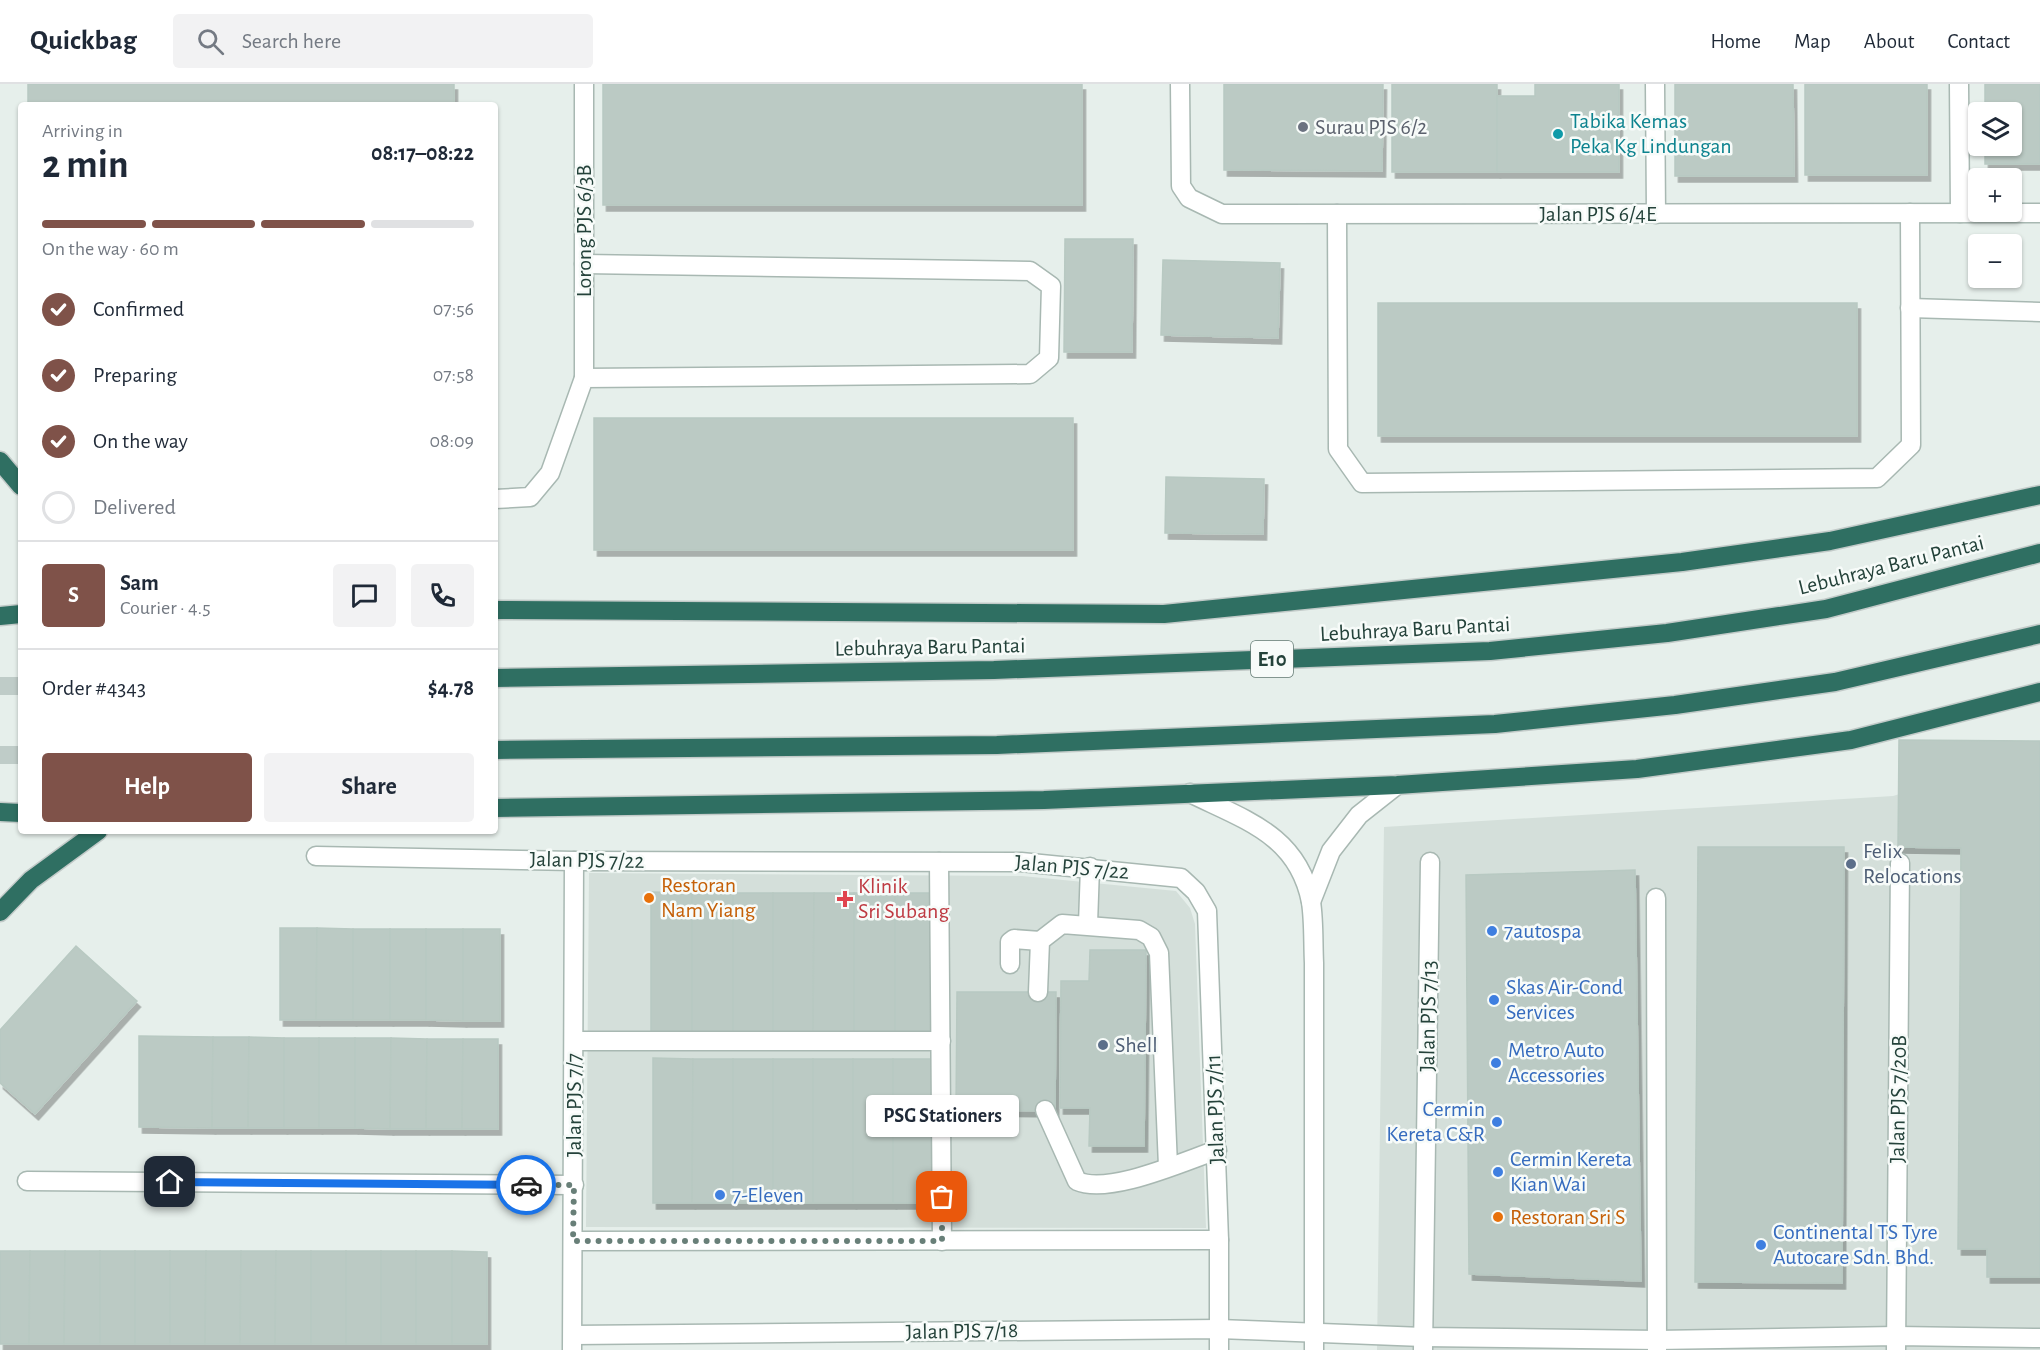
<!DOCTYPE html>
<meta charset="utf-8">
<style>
:root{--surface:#fff;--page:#f2f2f3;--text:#1f2937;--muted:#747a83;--line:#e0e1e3;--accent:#7f5249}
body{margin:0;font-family:"Alegreya Sans",sans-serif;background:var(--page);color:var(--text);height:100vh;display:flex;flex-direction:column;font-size:22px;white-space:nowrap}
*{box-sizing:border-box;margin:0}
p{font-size:20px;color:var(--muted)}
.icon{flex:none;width:33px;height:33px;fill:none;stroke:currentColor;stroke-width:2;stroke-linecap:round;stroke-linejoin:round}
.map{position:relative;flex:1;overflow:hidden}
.panel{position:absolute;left:18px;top:18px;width:480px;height:732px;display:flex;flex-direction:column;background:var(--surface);border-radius:6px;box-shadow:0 2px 4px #0004}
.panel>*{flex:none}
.controls{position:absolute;left:1968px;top:18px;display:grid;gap:12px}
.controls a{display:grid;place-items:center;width:54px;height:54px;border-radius:6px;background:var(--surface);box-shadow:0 2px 4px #0004;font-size:30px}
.pin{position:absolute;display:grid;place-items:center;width:51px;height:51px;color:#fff;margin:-26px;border-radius:12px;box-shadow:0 3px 9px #0006}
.courier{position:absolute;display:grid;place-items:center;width:60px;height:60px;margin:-30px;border:4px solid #1a73e8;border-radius:50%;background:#fff;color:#222;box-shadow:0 2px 8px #0007}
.bubble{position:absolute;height:42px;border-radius:6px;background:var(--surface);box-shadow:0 2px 4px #0004;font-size:20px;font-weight:700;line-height:42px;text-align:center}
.headline em{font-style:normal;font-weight:700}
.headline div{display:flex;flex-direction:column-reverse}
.headline{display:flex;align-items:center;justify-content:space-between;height:102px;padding:0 24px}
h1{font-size:39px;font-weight:700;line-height:45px}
.bar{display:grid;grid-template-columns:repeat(4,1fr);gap:9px 6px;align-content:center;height:72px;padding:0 24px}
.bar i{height:8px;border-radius:4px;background:var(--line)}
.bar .current{background:var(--accent)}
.bar p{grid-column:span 4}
.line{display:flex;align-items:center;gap:15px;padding:0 24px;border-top:2px solid var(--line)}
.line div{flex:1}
.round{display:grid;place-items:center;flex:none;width:63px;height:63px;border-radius:6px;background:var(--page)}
ol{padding:0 24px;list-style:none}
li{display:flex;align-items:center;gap:18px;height:66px}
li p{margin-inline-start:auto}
li .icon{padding:6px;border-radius:50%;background:var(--accent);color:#fff;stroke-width:4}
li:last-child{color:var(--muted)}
li i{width:33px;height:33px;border:3px solid var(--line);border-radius:50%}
.cta{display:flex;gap:12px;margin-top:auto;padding:12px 24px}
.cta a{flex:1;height:69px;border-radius:6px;background:var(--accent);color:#fff;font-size:24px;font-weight:700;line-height:69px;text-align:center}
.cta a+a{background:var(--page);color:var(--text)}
header{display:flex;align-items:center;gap:36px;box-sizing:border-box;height:84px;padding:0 30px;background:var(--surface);border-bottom:2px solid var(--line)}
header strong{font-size:28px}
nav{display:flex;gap:33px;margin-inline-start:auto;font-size:21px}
.search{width:420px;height:54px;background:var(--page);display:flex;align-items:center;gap:15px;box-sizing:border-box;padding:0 21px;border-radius:6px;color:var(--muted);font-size:22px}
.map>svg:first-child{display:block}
.built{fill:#d4dfda}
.building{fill:#bbcac4;stroke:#b8c9c2;stroke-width:1.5;filter:url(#shadow)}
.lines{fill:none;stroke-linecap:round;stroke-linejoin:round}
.motorway-tunnel{stroke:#bfccc8;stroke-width:18;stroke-dasharray:18 9;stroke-linecap:butt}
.service-casing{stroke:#a8b8b2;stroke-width:21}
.minor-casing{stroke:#a8b8b2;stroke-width:21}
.tertiary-casing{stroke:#a8b8b2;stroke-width:21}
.motorway-casing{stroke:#c2cac8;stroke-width:21}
.service{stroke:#fff;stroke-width:18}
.minor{stroke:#fff;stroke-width:18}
.tertiary{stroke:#fff;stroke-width:18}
.motorway{stroke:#2f6f62;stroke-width:18}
.done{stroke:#687f78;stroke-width:6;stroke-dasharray:0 10.8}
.route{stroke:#1a73e8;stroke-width:8}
.worship-dot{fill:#6b7280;stroke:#f7fbf9;stroke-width:2}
.culture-dot{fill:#0f9aa8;stroke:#f7fbf9;stroke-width:2}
.service-dot{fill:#5c6f8a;stroke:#f7fbf9;stroke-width:2}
.food-dot{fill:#e8710a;stroke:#f7fbf9;stroke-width:2}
.health-dot{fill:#e0444e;stroke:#f7fbf9;stroke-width:2}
.shop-dot{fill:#3f7fe0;stroke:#f7fbf9;stroke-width:2}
.labels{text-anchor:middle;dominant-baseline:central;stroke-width:5;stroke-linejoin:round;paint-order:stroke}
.shield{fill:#f7fbf9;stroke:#637a73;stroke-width:1.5}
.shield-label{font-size:21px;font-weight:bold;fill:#24423a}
.culture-label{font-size:22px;fill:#0d838f;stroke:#f7fbf9;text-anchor:start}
.worship-label{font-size:22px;fill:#5b616d;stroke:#f7fbf9;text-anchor:start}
.street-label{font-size:22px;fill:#24423a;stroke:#f7fbf9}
.service-label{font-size:22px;fill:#4e5e75;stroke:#f7fbf9;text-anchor:start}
.food-label{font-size:22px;fill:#c56008;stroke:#f7fbf9;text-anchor:start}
.health-label{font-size:22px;fill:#be3a42;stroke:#f7fbf9;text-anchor:start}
.shop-label{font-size:22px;fill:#366cbe;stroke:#f7fbf9;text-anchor:start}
</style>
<header>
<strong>Quickbag</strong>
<div class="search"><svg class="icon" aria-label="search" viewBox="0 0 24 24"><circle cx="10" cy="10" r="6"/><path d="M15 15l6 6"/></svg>Search here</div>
<nav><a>Home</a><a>Map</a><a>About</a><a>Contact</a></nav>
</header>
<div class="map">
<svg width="2040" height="1266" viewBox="0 0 2040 1266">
<defs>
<filter id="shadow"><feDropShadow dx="3.5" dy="6" stdDeviation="0" flood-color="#0004"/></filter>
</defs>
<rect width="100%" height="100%" fill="#e6efeb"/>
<g class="built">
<path d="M2040,669V1266H1377L1384,743L1893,712Z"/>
<path d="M589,789L1022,792L1176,807L1190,824L1195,840L1206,1144L586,1143Z"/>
</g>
<g class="building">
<rect x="28" y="0" width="426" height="21"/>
<rect x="603" y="0" width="479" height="121"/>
<path d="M1224,0H1383L1382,87L1224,86Z"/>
<rect x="1392" y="0" width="105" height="88"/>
<path d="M1535,0H1619V88H1497V12H1535Z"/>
<path d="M1675,0H1793L1794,92H1675Z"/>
<rect x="1805" y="0" width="122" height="91"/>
<path d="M1985,0H2040V80H1985V62H2012V28H1985Z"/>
<path d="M1065,155H1133L1132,268H1064Z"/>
<path d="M1163,176L1280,179L1278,254L1161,251Z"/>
<rect x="1378" y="219" width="479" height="133"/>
<rect x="594" y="334" width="479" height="132"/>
<path d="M1166,393L1264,395L1263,450L1165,449Z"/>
<path d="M1899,656L2040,657V1193H1987V1165H1958L1961,764L1898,763Z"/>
<path d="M1698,763H1844L1842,1199L1695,1198Z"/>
<path d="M1635,786L1641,1197L1469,1190L1466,791Z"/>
<path d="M651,808L692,809V949H651Z"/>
<rect x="692" y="809" width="41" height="140"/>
<rect x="733" y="809" width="40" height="140"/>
<path d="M773,809H814L813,949H773Z"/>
<path d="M814,809H854V950L813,949Z"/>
<rect x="854" y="809" width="41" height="141"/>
<rect x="895" y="809" width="40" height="141"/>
<path d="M280,844H317L316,936H280Z"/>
<path d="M317,844L353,845V936H316Z"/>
<rect x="353" y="845" width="37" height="91"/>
<rect x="390" y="845" width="36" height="91"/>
<path d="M426,845H463V937L426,936Z"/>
<rect x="463" y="845" width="37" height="92"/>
<path d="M76,862L137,917L35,1030L0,999V946Z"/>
<path d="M1090,866H1146L1144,1062H1089L1090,1024H1060L1061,897H1089Z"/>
<path d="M957,908H1056L1055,1027L956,1026Z"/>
<path d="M139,952L213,953L212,1044L139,1043Z"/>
<path d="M213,953H249L248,1044H212Z"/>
<path d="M249,953L284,954V1044H248Z"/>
<rect x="284" y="954" width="35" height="90"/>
<rect x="319" y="954" width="36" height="90"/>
<path d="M355,954H391L390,1045L355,1044Z"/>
<path d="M391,954L427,955L426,1045H390Z"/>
<path d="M427,955H463L462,1045H426Z"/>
<path d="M463,955H498V1045H462Z"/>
<path d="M653,974L693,975L692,1119H653Z"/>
<path d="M693,975H733V1119H692Z"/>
<rect x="733" y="975" width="40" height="144"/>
<rect x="773" y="975" width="40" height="144"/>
<rect x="813" y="975" width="40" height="144"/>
<rect x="853" y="975" width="40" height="144"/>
<path d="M893,975H934L933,1119H893Z"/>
<path d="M0,1167H30L29,1260H0Z"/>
<path d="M30,1167H65L64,1260H29Z"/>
<path d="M65,1167H100V1260H64Z"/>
<rect x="100" y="1167" width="35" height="93"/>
<rect x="135" y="1167" width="35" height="93"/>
<path d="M170,1167H206L205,1260H170Z"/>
<path d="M206,1167H241L240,1260H205Z"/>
<path d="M241,1167H276L275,1260H240Z"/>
<path d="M276,1167H311V1260H275Z"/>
<rect x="311" y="1167" width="35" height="93"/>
<rect x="346" y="1167" width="35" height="93"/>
<rect x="381" y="1167" width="35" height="93"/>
<rect x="416" y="1167" width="36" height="93"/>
<path d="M452,1167L487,1168V1260H452Z"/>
</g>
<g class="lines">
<g class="motorway-tunnel">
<path d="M0,602H21"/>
<path d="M0,671H21"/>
</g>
<g class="service-casing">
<g id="service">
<path d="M1337,130L1338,365L1362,399L1877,394L1911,361L1910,129"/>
<path d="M1910,224L2040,228"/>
<path d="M495,415L530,413L550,389L584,294L1030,290L1049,274L1051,202L1030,187L584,180"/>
<path d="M939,778L942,1157"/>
<path d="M1656,814L1657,1266"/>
<path d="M1088,840L1090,783"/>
<path d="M1010,880V858L1014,855L1040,857"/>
<path d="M1038,908L1040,857L1062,840L1139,846L1151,853L1159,869L1168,1082"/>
<path d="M574,957H941"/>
<path d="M1045,1026L1077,1097C1109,1111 1182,1078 1217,1066"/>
</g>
</g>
<g class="minor-casing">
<g id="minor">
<path d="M584,0V294"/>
<path d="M1180,0L1181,102L1189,114L1222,130L2040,129"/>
<path d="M1655,0L1656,130"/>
<path d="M1959,0L1960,129"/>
<path d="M316,772L574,777L1021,778L1181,794L1196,808L1207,827L1219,1156V1266"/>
<path d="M27,1097L574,1101"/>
<path d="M573,1157L1219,1156"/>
<path d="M573,1251L1219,1245L1423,1253L1657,1256L1896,1252L2040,1254"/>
<path d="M572,1266L574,777"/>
<path d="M1423,1266L1430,778"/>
<path d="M1896,1266L1900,779"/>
</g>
</g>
<g class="tertiary-casing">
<g id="tertiary">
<path d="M1190,709C1245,736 1298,751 1311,818C1314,837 1313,859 1314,879V1266"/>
<path d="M1311,818L1331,767L1359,731L1397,701"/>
</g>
</g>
<g class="motorway-casing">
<g id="motorway">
<path d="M0,377L21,402"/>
<path d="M495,526L1164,530L1682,478L1830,457L2040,411"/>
<path d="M0,532L21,530"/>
<path d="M495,594L994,586L1490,567L1667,549L1826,525L2040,469"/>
<path d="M495,666L997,661L1495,640L1675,621L1835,598L2040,550"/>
<path d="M495,724L1044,716L1397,701L1637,685L1851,656L2040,608"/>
<path d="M0,728L21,729"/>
<path d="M0,828L31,796L98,747"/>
</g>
</g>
<use href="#service" class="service"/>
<use href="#minor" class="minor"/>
<use href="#tertiary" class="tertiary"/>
<use href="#motorway" class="motorway"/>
</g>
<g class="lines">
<path class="done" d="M526,1101H574L573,1157H942V1113"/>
<path class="route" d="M170,1098L526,1101"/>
</g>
<circle class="worship-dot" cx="1303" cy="43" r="6"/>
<circle class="culture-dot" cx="1558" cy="50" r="6"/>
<g class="service-dot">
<circle cx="1851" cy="780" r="6"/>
<circle cx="1103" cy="961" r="6"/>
</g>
<g class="food-dot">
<circle cx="649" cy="814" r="6"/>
<circle cx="1498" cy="1133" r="6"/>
</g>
<path class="health-dot" d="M842 806h6v6h6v6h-6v6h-6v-6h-6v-6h6z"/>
<g class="shop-dot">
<circle cx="1492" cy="847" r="6"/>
<circle cx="1494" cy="916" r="6"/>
<circle cx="1496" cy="979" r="6"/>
<circle cx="1497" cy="1038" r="6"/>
<circle cx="1498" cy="1088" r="6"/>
<circle cx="720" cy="1111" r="6"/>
<circle cx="1761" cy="1161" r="6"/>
</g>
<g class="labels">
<rect class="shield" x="1251" y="557" width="42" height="36" rx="4.5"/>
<g class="shield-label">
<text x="1272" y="575">E10</text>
</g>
<g class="culture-label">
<text x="1570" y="37">Tabika Kemas<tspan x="1570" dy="25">Peka Kg Lindungan</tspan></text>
</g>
<g class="worship-label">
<text x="1315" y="43">Surau PJS 6/2</text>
</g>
<g class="street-label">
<text x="1598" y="130">Jalan PJS 6/4E</text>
<text transform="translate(584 147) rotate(-90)">Lorong PJS 6/3B</text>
<text transform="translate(1891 481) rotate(-14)">Lebuhraya Baru Pantai</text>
<text transform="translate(1415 545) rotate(-3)">Lebuhraya Baru Pantai</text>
<text transform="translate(930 563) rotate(-1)">Lebuhraya Baru Pantai</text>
<text transform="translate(587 776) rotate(1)">Jalan PJS 7/22</text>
<text transform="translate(1072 783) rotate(5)">Jalan PJS 7/22</text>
<text transform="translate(1428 932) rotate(-89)">Jalan PJS 7/13</text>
<text transform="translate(1898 1015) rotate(-89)">Jalan PJS 7/20B</text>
<text transform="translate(574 1021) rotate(-90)">Jalan PJS 7/7</text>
<text transform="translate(1215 1025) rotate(-92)">Jalan PJS 7/11</text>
<text transform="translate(962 1247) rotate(-1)">Jalan PJS 7/18</text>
</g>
<g class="service-label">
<text x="1863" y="767">Felix<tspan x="1863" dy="25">Relocations</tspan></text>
<text x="1115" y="961">Shell</text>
</g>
<g class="food-label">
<text x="661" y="801">Restoran<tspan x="661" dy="25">Nam Yiang</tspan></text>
<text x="1510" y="1133">Restoran Sri S</text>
</g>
<g class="health-label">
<text x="858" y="802">Klinik<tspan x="858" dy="25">Sri Subang</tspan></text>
</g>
<g class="shop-label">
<text x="1504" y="847">7autospa</text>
<text x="1506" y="903">Skas Air-Cond<tspan x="1506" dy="25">Services</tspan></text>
<text x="1508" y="966">Metro Auto<tspan x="1508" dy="25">Accessories</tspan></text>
<text x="1485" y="1025" text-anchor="end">Cermin<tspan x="1485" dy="25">Kereta C&amp;R</tspan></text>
<text x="1510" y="1075">Cermin Kereta<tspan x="1510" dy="25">Kian Wai</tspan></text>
<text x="732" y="1111">7-Eleven</text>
<text x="1773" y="1148">Continental TS Tyre<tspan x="1773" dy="25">Autocare Sdn. Bhd.</tspan></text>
</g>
</g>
</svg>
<div class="controls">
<a><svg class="icon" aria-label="layers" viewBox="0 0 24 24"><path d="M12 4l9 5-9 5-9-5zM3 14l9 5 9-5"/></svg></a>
<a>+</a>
<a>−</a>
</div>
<div class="pin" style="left:942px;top:1113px;background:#ea580c"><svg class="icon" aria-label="bag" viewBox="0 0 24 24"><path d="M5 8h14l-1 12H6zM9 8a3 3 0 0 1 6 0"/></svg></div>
<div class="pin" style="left:170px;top:1098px;background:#1f2937"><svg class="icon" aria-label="home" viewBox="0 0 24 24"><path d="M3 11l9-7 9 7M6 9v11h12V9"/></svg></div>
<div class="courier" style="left:526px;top:1101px"><svg class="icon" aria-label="car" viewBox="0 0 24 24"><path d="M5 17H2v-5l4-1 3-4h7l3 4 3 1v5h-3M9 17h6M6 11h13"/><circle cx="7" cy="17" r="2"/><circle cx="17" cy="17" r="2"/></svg></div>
<div class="bubble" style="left:866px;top:1011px;width:153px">PSG Stationers</div>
<section class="panel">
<div class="headline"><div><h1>2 min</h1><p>Arriving in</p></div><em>08:17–08:22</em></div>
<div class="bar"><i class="current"></i><i class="current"></i><i class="current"></i><i></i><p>On the way · 60 m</p></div>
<ol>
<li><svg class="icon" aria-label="check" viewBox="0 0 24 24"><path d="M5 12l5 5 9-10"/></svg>Confirmed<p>07:56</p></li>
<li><svg class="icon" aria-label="check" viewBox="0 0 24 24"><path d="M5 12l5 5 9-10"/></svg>Preparing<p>07:58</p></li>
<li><svg class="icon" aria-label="check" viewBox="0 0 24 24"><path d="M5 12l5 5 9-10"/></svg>On the way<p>08:09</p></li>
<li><i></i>Delivered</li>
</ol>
<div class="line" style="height:108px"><b class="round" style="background:var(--accent);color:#fff">S</b><div><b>Sam</b><p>Courier · 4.5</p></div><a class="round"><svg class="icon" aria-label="chat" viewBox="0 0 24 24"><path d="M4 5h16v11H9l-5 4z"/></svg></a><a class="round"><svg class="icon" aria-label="phone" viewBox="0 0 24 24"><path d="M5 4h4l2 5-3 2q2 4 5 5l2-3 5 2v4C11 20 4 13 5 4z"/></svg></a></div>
<div class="line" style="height:78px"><div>Order #4343</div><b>$4.78</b></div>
<div class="cta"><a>Help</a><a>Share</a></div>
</section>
</div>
